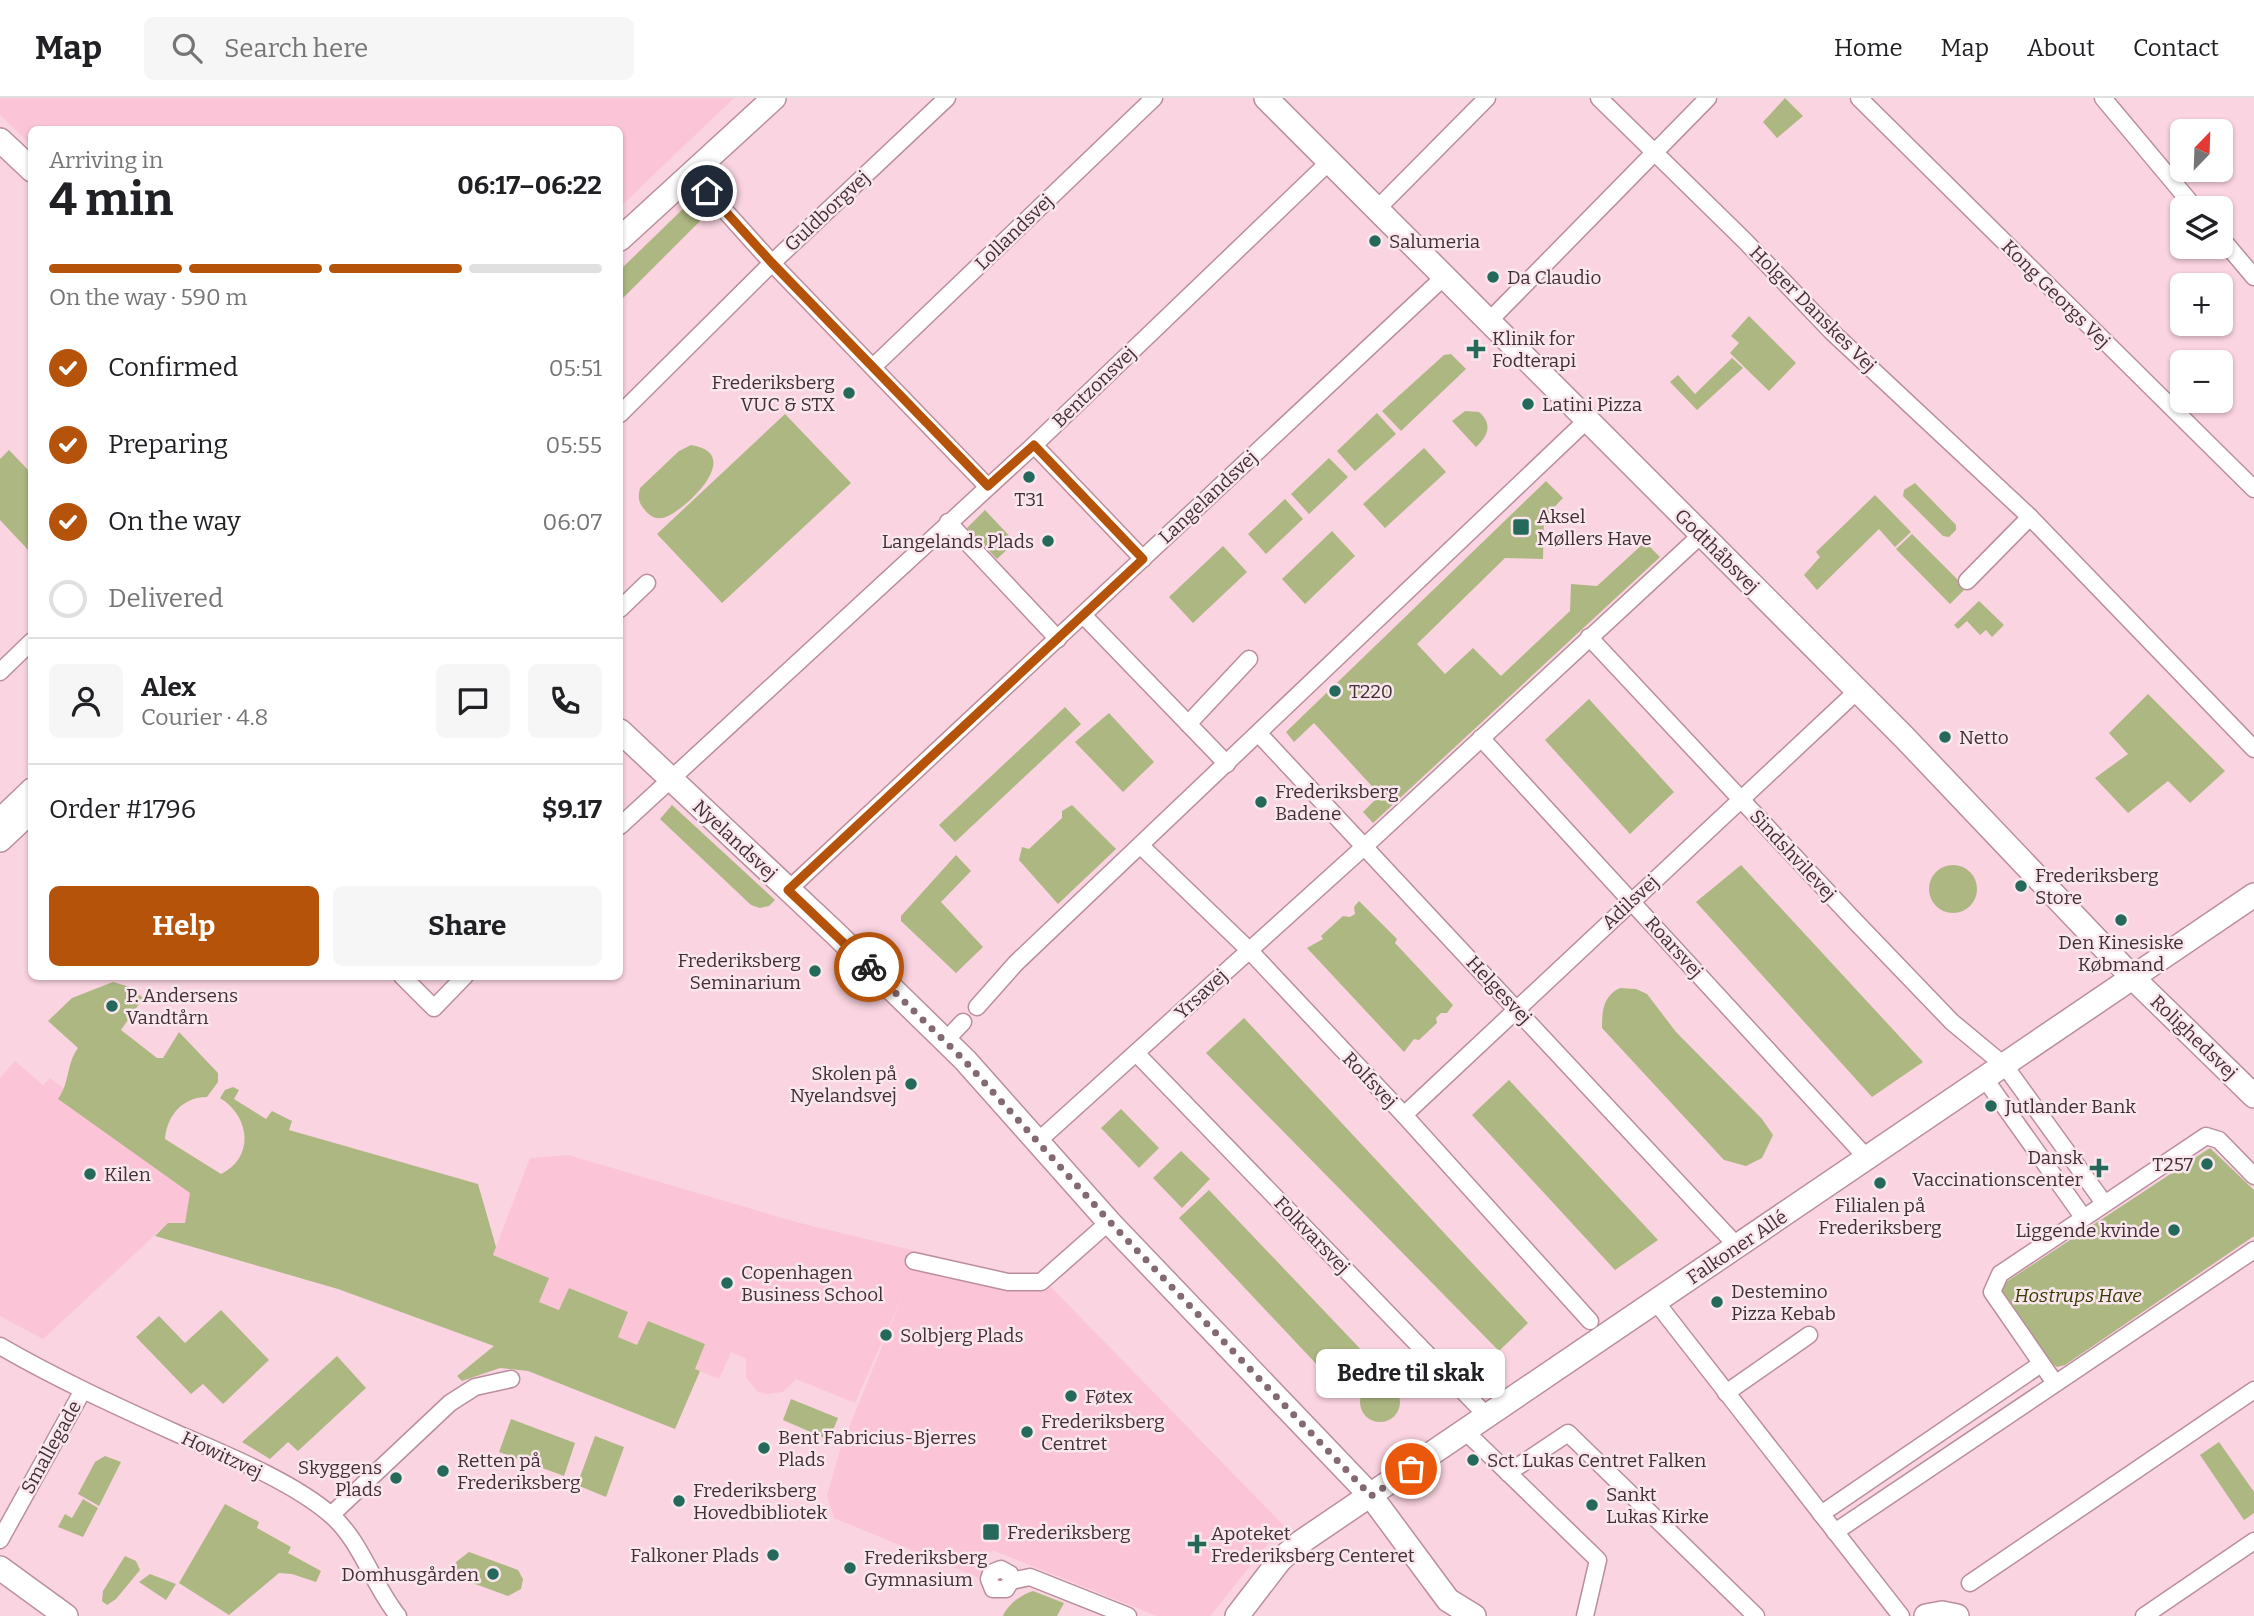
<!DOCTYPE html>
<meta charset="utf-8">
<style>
:root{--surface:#fff;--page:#f6f6f6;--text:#202124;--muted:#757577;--line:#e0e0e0;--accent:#b45309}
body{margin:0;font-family:Bitter,serif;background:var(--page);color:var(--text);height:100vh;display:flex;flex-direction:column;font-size:26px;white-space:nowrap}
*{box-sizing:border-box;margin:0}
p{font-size:23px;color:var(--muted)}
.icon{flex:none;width:38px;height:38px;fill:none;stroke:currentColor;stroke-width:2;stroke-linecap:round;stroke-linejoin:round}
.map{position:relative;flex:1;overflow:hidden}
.panel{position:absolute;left:28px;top:28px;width:595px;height:854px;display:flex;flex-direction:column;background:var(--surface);border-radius:10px;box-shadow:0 2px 5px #0004}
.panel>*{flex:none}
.needle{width:46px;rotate:23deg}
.controls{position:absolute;left:2170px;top:21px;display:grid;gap:14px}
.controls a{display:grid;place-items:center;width:63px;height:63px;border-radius:10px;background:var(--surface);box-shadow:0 2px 5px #0004;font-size:35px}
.pin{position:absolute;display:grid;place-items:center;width:60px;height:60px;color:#fff;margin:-30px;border:4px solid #fff;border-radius:50%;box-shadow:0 2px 7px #0007}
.courier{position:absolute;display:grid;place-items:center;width:70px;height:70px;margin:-35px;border:5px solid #b45309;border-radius:50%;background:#fff;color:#222;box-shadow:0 2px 9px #0007}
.bubble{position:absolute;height:49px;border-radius:10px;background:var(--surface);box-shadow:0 2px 5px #0004;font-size:23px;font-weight:700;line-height:49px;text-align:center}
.overview em{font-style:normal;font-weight:700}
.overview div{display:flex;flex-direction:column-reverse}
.overview{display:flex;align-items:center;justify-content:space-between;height:119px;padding:0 21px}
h1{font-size:46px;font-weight:700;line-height:52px}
.bar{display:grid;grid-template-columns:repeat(4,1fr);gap:10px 7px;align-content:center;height:84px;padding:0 21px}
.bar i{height:9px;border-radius:5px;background:var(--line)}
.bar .active{background:var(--accent)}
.bar p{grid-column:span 4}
.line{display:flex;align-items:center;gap:18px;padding:0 21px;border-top:2px solid var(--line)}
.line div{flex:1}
.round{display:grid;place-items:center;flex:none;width:74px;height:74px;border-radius:10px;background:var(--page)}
ol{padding:0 21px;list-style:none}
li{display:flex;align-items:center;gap:21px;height:77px}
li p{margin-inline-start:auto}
li .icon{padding:7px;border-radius:50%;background:var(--accent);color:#fff;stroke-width:4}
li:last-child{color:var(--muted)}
li i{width:38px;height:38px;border:4px solid var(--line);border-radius:50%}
.cta{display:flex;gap:14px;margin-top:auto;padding:14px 21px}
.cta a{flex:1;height:80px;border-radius:10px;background:var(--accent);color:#fff;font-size:28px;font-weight:700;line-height:80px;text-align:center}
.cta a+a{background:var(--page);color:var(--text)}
header{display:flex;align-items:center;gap:42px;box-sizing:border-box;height:98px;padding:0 35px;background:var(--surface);border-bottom:2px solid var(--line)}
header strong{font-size:33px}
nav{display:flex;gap:38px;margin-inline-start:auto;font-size:24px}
.search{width:490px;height:63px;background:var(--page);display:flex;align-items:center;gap:18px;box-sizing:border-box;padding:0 24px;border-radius:10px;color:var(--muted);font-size:26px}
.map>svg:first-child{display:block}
.built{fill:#fbc5d7}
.green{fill:#adb782}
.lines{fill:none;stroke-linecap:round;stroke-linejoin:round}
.street-casing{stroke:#ba8e9d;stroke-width:19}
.secondary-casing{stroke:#ba8e9d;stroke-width:26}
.street{stroke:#fff;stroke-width:16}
.secondary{stroke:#fff;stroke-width:23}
.done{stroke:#826972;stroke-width:7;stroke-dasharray:0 12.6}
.route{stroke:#b45309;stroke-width:9}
.poi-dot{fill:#25695a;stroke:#fae7ed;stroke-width:2.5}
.labels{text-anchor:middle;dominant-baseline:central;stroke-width:5;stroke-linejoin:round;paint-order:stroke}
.street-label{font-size:19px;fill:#423036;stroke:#fae7ed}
.poi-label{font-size:19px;fill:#423036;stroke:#fae7ed;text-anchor:start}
.park-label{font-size:19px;font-style:italic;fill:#363d00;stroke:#fae7ed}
</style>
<header>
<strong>Map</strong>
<div class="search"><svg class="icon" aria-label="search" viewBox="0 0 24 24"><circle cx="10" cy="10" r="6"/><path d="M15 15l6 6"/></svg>Search here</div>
<nav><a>Home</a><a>Map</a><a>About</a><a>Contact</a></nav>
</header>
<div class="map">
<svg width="2254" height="1518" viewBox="0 0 2254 1518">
<rect width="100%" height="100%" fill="#fad4e0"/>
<g class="built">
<path d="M0,0H734L620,109V32H32L31,47L0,17Z"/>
<path d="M15,963L43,987L50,980L65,991L58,1001L191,1095L185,1125H168L43,1241L0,1218V980Z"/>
<path d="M568,1057L796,1124L1047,1185L1291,1435L1267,1447L1210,1518H1157L992,1452L979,1480L834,1420L827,1397L841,1349L904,1194L855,1305L796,1281L783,1294L765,1296L757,1293L746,1279V1261L731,1254L719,1281L695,1271L705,1246L648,1223L637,1247L618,1239L628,1214L569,1190L560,1212L539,1204L548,1180L493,1157L530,1060Z"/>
</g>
<g class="green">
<path d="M1785,0L1803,18L1777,40L1763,24Z"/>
<path d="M687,107L701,122L620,203V172Z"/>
<path d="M1749,218L1796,265L1769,293L1730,255L1739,245L1731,238Z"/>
<path d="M1451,256L1466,271L1401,333L1382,313L1444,257Z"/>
<path d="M1732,260L1743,270L1697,312L1670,284L1678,277L1695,296Z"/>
<path d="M1465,313L1479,314C1493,326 1488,338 1476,349L1452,323Z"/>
<path d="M1377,315L1396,336L1355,373L1337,353Z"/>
<path d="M785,316L851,385L722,505L657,436Z"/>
<path d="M691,347C749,356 678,419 662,420C653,421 649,417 644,411C638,404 638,399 640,390L679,353Z"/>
<path d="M1424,350L1446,374L1385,430L1363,406Z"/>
<path d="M9,352L31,375V455L0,422V361Z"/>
<path d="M1329,360L1348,379L1309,416L1291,396Z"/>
<path d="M1546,383L1563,400L1544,420L1543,461L1505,460L1417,546L1445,576L1473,550L1501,578L1570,513L1571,486L1597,488L1645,444L1660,459L1373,725L1363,714L1380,697L1314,625L1294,644L1286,634Z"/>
<path d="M1915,385L1956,427V432L1949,439L1943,438L1903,398L1904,392Z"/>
<path d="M1875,397L1911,434L1895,449L1879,431L1817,492L1804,477L1820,459L1816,454Z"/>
<path d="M1285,401L1303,421L1266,456L1248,436Z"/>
<path d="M985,412L1015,444L997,461L967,430Z"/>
<path d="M1332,433L1355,458L1305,506L1282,481Z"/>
<path d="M1912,436L1966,490L1950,506L1896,451Z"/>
<path d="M1223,448L1247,474L1193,525L1169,499Z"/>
<path d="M1979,503L2004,527L1992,539L1986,532L1980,537L1967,523L1958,531L1954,527Z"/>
<path d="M2148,596L2225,673L2190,705L2168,683L2128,715L2095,680L2128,656L2109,635Z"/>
<path d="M1589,601L1674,694L1630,736L1545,642Z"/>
<path d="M1065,609L1081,626L955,744L939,727Z"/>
<path d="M1109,615L1154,664L1123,694L1075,644Z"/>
<path d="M672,707L775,802L769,808L760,810L751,807L660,721Z"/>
<path d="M1072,707L1116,751L1058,806L1019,762L1022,749L1029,751L1062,720V713Z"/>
<path d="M956,757L971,773L941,804L983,849L956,875L901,823V818Z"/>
<path d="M1741,767L1923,964L1872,999L1696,804Z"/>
<circle cx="1953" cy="791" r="24"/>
<path d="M1359,803L1397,841L1395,845L1453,907L1447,915H1441L1436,920L1437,925L1419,942L1414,941L1404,954L1307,850L1323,841L1321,838L1343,818L1350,819L1355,816L1354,809Z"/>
<path d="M113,884L130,889L143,900L121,932L157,960H163L179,934L218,975V984L207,999C183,999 167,1017 165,1041L221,1076C255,1059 250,1018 220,1000L225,992L233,989L239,992L234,1001L266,1021L272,1013L292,1023L289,1032L478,1086L496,1149L493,1157L549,1180L539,1204L559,1212L569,1190L628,1214L618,1239L637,1247L648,1223L705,1246L695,1271L700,1273L675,1331L528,1273L500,1270L462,1283L457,1278L494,1248L338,1191L155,1138L168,1125H185L190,1095L58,1001C70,985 66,966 78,950L48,923L72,900Z"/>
<path d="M1620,890L1636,891L1647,896L1676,934L1762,1021L1773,1037L1762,1060L1746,1068L1724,1062L1602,930C1602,913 1603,898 1620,890Z"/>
<path d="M1244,920L1528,1225L1499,1253L1206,955Z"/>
<path d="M1509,982L1658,1142L1615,1172L1472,1017Z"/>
<path d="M1121,1011L1159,1050L1139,1070L1101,1030Z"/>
<path d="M2210,1050L2254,1092V1138L2065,1267L2057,1269L2051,1265L2001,1191L2003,1186Z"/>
<path d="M1181,1053L1210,1081L1182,1110L1153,1080Z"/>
<path d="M1209,1092L1368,1259L1337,1288L1179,1120Z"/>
<path d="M221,1212L269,1262L223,1306L203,1286L191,1296L136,1239L159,1218L185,1245Z"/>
<path d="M337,1258L366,1290L298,1353L288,1344L270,1361L242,1344Z"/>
<circle cx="1380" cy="1304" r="20"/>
<path d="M791,1301L838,1320L829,1342L783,1322Z"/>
<path d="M511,1321L575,1345L564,1378L499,1354Z"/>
<path d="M595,1338L624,1349L606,1399L577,1387Z"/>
<path d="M2219,1344L2254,1394V1415L2244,1422L2200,1357Z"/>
<path d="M105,1358L121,1364L99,1408L78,1396L95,1364Z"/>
<path d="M83,1401L98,1410L83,1439L58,1429L65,1416L72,1420Z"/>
<path d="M225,1406L259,1424L257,1430L291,1449L288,1455L321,1473L316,1484L292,1476L279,1475L229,1517L179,1485Z"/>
<path d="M469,1454L518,1472L523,1481L521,1491L508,1498L459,1480L456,1464Z"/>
<path d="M125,1458L136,1463L140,1472L116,1501L107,1507L102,1503L103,1493Z"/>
<path d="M150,1476L176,1486L166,1502L139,1484Z"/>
<path d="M1033,1493L1064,1505L1057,1518H1003C1007,1507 1022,1496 1033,1493Z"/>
</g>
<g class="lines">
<g class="street-casing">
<g id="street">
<path d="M1599,0L1745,143L1832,234L2030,419L2254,651"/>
<path d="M1859,0L2254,391"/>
<path d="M2103,0L2195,110"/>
<path d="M691,75L772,165L988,389"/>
<path d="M1377,111L1487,0"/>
<path d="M2221,140L2254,179"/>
<path d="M1489,223L1708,0"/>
<path d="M874,268L1154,0"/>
<path d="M620,316L772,165L947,0"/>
<path d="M1034,347L1143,461"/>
<path d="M948,424L1058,541"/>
<path d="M1967,483L2030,419"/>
<path d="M620,511L647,485"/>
<path d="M1083,517L1227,666"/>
<path d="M1589,539L1853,821L1952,924L2005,968L2104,1105"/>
<path d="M0,574L32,543"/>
<path d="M1188,626L1249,561"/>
<path d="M1259,636L1738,1149"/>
<path d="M1481,640L1866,1059"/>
<path d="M620,728L1034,347L1329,64"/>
<path d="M1142,749L1249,852L1404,1017L1590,1223"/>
<path d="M788,792L1444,179"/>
<path d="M402,878L434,910L465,878"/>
<path d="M977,909L1016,865L1586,323"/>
<path d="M945,943L963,924"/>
<path d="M1136,955L1488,1319"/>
<path d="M1985,981L2083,1119"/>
<path d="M1404,1017L1857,593"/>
<path d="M1037,1044L1365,748L1701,437"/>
<path d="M914,1163L1008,1184H1041L1109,1124"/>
<path d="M1656,1204L1901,1518"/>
<path d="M0,1248C57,1281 116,1308 176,1335C224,1356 292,1383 331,1417C361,1443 373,1487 398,1518"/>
<path d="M2055,1285L1992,1194L2000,1176L2206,1038L2219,1042L2254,1078"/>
<path d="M1726,1295L1809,1237"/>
<path d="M1466,1334L1598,1462L1585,1518"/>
<path d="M1508,1375L1568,1335L1756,1518"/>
<path d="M1821,1416L2041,1266"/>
<path d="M331,1417L450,1305L475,1289L511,1281"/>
<path d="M1835,1434L2254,1152"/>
<path d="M0,1442L82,1294"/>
<path d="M1011,1483L1010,1476L1001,1471L991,1475L989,1481L993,1491H1006L1011,1483L1030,1479L1128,1518"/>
<path d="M1970,1485L2254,1292"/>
<path d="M2144,1518L2254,1443"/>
</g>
</g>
<g class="secondary-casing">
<g id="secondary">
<path d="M1266,0L1904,639L2133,880L2254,998"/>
<path d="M0,42L32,72"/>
<path d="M620,141L774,0"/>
<path d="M620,633L836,836L965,962L1109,1124L1371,1398L1448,1502L1474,1518"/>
<path d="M5,718L32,692"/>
<path d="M0,742L32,712"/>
<path d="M0,1470L66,1518"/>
<path d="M1237,1518L1280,1462L1301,1444L2254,797"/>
<path d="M1926,1518L1942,1515L1957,1518"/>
</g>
</g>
<use href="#street" class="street"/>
<use href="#secondary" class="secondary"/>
</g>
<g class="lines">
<path class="done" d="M869,869L964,962L1110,1124L1371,1398L1411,1371"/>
<path class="route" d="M707,93L772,165L988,388L1034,347L1143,461L788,792L869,869"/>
</g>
<g class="poi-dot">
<circle cx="1375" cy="143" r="7"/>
<circle cx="1493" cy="179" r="7"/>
<path d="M1472.5 240.5h7v7h7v7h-7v7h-7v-7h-7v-7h7z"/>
<circle cx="849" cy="295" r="7"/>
<circle cx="1528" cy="306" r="7"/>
<circle cx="1029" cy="379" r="7"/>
<rect x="1512" y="420" width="18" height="18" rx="3.5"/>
<circle cx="1048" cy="443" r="7"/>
<circle cx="1335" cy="593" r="7"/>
<circle cx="1945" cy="639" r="7"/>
<circle cx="1261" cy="704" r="7"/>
<circle cx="2021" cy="788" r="7"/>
<circle cx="2121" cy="822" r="7"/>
<circle cx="815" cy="873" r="7"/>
<circle cx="112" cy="908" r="7"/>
<circle cx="911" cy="986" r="7"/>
<circle cx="1991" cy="1008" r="7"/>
<circle cx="2207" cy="1066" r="7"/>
<path d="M2095.5 1059.5h7v7h7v7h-7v7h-7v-7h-7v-7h7z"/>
<circle cx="90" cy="1076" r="7"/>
<circle cx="1880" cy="1085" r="7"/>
<circle cx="2174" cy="1132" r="7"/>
<circle cx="727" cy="1185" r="7"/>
<circle cx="1717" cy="1204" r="7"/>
<circle cx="886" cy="1237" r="7"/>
<circle cx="1071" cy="1298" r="7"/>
<circle cx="1027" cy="1334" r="7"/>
<circle cx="764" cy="1350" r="7"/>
<circle cx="1473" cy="1362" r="7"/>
<circle cx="443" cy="1373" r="7"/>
<circle cx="396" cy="1380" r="7"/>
<circle cx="679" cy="1403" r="7"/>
<circle cx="1592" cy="1407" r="7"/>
<rect x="982" y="1425" width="18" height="18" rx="3.5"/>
<path d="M1193.5 1435.5h7v7h7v7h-7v7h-7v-7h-7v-7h7z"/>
<circle cx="773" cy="1457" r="7"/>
<circle cx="850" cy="1470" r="7"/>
<circle cx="493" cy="1476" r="7"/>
</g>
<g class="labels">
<g class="street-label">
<text transform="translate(827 113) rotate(-43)">Guldborgvej</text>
<text transform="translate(1014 134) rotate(-44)">Lollandsvej</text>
<text transform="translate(2056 196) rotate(45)">Kong Georgs Vej</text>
<text transform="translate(1813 211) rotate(45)">Holger Danskes Vej</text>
<text transform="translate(1094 289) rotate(-44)">Bentzonsvej</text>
<text transform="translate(1208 399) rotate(-43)">Langelandsvej</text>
<text transform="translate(1717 453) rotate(45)">Godthåbsvej</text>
<text transform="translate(735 742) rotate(43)">Nyelandsvej</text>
<text transform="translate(1793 757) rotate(47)">Sindshvilevej</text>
<text transform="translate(1630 804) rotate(-43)">Adilsvej</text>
<text transform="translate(1674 849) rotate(48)">Roarsvej</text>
<text transform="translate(1499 892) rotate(47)">Helgesvej</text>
<text transform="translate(1201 896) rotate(-43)">Yrsavej</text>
<text transform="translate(2194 939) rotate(44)">Rolighedsvej</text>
<text transform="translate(1370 982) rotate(46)">Rolfsvej</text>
<text transform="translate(1312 1137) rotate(46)">Folkvarsvej</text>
<text transform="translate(1737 1149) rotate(-34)">Falkoner Allé</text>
<text transform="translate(51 1349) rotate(-61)">Smallegade</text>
<text transform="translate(222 1357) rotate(25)">Howitzvej</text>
</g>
<g class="poi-label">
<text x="1389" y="143">Salumeria</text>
<text x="1507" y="179">Da Claudio</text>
<text x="1492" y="240">Klinik for<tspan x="1492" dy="22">Fodterapi</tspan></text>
<text x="835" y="284" text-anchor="end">Frederiksberg<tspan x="835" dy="22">VUC &amp; STX</tspan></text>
<text x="1542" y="306">Latini Pizza</text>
<text x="1029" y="401" text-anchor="middle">T31</text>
<text x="1537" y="418">Aksel<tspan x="1537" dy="22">Møllers Have</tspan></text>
<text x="1034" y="443" text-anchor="end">Langelands Plads</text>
<text x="1349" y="593">T220</text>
<text x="1959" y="639">Netto</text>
<text x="1275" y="693">Frederiksberg<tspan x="1275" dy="22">Badene</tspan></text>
<text x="2035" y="777">Frederiksberg<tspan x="2035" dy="22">Store</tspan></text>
<text x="2121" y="844" text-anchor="middle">Den Kinesiske<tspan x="2121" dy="22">Købmand</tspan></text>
<text x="801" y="862" text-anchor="end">Frederiksberg<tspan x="801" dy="22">Seminarium</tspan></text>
<text x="126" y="897">P. Andersens<tspan x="126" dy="22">Vandtårn</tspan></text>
<text x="897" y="975" text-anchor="end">Skolen på<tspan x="897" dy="22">Nyelandsvej</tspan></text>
<text x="2005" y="1008">Jutlander Bank</text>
<text x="2083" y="1059" text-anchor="end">Dansk<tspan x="2083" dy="22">Vaccinationscenter</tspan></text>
<text x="2193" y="1066" text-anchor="end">T257</text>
<text x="104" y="1076">Kilen</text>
<text x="1880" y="1107" text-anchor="middle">Filialen på<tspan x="1880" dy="22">Frederiksberg</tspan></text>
<text x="2160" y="1132" text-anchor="end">Liggende kvinde</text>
<text x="741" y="1174">Copenhagen<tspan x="741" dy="22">Business School</tspan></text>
<text x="1731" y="1193">Destemino<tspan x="1731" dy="22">Pizza Kebab</tspan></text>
<text x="900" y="1237">Solbjerg Plads</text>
<text x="1085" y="1298">Føtex</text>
<text x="1041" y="1323">Frederiksberg<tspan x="1041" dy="22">Centret</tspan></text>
<text x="778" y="1339">Bent Fabricius-Bjerres<tspan x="778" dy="22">Plads</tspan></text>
<text x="457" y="1362">Retten på<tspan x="457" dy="22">Frederiksberg</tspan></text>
<text x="1487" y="1362">Sct. Lukas Centret Falken</text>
<text x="382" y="1369" text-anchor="end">Skyggens<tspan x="382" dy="22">Plads</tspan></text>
<text x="693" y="1392">Frederiksberg<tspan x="693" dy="22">Hovedbibliotek</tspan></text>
<text x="1606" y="1396">Sankt<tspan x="1606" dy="22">Lukas Kirke</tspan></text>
<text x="1007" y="1434">Frederiksberg</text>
<text x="1211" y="1435">Apoteket<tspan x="1211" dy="22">Frederiksberg Centeret</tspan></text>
<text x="759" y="1457" text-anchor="end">Falkoner Plads</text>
<text x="864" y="1459">Frederiksberg<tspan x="864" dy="22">Gymnasium</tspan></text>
<text x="479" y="1476" text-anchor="end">Domhusgården</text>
</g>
<g class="park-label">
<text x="2078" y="1197">Hostrups Have</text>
</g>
</g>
</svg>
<div class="controls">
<a><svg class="needle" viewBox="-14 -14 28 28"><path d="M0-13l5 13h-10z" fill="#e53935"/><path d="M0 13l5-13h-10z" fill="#757577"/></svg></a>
<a><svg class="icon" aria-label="layers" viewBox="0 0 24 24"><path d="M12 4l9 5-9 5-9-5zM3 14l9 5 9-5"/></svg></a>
<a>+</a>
<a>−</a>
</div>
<div class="pin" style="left:1411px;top:1371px;background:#ea580c"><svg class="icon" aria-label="bag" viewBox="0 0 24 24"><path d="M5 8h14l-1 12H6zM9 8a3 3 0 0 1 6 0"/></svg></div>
<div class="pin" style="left:707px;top:93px;background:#1f2937"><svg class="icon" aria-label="home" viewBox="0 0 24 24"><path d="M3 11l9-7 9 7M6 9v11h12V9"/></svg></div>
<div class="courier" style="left:869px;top:869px"><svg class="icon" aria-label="bike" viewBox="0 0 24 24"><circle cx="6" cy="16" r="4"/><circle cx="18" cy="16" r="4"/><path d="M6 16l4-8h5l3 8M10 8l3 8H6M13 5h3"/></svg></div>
<div class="bubble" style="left:1316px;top:1251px;width:189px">Bedre til skak</div>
<section class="panel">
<div class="overview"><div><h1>4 min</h1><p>Arriving in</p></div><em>06:17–06:22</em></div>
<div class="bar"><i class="active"></i><i class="active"></i><i class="active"></i><i></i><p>On the way · 590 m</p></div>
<ol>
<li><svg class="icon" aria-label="check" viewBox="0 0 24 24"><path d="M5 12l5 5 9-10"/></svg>Confirmed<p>05:51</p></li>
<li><svg class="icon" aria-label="check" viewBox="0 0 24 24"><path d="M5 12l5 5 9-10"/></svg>Preparing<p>05:55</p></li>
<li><svg class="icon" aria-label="check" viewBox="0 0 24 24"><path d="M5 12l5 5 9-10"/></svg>On the way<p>06:07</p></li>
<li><i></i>Delivered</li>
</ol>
<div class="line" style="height:126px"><a class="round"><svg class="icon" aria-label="person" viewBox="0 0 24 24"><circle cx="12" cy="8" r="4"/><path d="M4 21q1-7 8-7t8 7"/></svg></a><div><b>Alex</b><p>Courier · 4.8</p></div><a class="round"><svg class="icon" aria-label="chat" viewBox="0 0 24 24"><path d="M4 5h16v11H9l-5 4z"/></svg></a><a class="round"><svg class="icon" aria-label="phone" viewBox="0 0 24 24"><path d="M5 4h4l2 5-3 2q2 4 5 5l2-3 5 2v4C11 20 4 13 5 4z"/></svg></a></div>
<div class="line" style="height:91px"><div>Order #1796</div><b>$9.17</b></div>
<div class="cta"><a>Help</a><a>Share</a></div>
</section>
</div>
